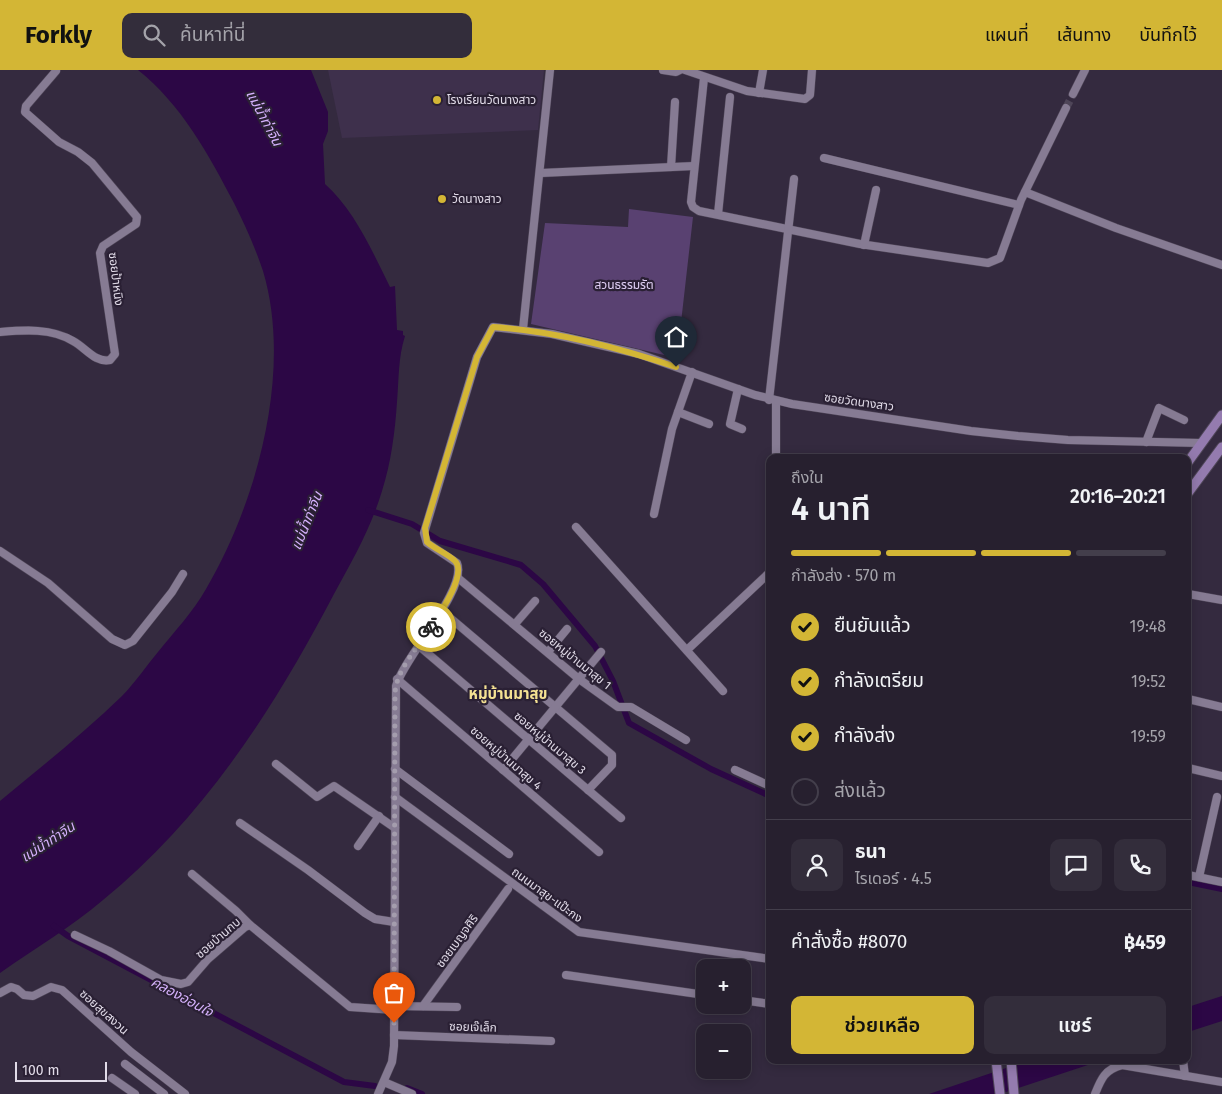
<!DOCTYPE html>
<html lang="th">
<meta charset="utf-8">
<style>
:root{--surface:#27202f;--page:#332d3b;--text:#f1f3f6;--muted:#a4a3aa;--line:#433e4b;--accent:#d3b635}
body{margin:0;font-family:"Fira Sans","Noto Sans Thai",sans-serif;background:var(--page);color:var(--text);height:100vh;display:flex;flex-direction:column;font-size:19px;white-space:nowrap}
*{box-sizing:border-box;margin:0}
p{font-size:16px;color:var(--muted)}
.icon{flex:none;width:28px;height:28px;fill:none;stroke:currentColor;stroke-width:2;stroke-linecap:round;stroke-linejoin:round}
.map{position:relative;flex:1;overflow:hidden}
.side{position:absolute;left:766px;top:384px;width:425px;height:610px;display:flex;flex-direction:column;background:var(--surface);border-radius:10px;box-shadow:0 2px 12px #0003,0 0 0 1px var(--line)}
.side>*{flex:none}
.controls{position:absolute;left:696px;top:889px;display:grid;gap:10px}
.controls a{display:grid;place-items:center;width:55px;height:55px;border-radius:10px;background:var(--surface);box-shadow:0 2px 12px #0003,0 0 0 1px var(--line);font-size:25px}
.scale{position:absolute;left:15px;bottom:12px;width:92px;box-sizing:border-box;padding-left:5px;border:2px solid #e1dbe8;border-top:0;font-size:14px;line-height:18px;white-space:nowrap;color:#e1dbe8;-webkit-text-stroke:4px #2a2034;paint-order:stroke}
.pin{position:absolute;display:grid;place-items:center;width:42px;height:42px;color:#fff;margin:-51px -21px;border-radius:50% 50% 50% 0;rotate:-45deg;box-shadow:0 0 5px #0007}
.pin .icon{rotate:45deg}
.courier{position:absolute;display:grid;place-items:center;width:50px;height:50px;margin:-25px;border:4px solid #d3b635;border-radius:50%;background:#fff;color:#222;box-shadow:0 1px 6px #0007}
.overview em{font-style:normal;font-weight:600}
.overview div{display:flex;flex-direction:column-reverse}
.overview{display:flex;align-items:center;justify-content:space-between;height:85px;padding:0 25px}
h1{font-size:32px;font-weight:600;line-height:38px}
.bar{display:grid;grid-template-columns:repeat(4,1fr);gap:8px 5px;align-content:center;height:60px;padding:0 25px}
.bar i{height:6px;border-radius:4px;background:var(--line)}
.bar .on{background:var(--accent)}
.bar p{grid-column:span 4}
.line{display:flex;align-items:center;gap:12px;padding:0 25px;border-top:1px solid var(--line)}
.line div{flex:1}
.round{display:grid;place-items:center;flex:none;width:52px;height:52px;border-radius:10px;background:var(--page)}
ol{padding:0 25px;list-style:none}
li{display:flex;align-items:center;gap:15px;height:55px}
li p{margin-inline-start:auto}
li .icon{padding:5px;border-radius:50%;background:var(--accent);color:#111;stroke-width:4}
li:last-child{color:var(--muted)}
li i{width:28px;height:28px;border:2px solid var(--line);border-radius:50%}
.button{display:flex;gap:10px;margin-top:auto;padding:10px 25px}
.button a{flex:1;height:58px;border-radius:10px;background:var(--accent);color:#111;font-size:20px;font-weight:600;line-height:58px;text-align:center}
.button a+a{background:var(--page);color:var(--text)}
header{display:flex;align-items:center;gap:30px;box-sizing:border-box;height:70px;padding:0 25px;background:var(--accent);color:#111}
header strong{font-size:24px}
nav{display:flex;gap:28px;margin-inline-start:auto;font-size:18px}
.search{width:350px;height:45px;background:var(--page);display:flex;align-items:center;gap:12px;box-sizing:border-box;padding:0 18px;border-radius:10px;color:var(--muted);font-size:19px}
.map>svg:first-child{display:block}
.built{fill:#3e304c}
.green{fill:#594171}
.water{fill:#2c0745}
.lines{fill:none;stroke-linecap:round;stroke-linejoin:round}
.canal{stroke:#2c0745;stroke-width:6}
.minor-tunnel{stroke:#4e4558;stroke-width:8;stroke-dasharray:8 4;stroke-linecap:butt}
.minor-casing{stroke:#4f4658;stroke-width:9}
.major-casing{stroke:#4f4658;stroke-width:11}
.minor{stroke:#867b93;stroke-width:8}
.major{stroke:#947baf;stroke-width:9}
.done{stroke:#a49dad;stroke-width:5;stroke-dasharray:0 9}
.route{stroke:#d3b635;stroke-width:6}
.poi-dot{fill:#d3b635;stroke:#2a2034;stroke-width:2}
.labels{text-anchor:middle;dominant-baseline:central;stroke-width:4.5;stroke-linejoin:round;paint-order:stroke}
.poi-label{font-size:12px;fill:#e1dbe8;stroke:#2a2034;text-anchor:start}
.street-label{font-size:12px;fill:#e1dbe8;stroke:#2a2034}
.park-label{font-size:12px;fill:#e1d0f6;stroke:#2a2034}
.water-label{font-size:14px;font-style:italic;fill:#d5b1fc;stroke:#2a2034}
.quarter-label{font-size:15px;font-weight:bold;fill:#f5e293;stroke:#2a2034}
</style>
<header>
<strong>Forkly</strong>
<div class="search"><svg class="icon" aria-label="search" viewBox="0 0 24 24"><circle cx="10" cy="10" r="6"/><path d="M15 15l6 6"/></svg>ค้นหาที่นี่</div>
<nav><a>แผนที่</a><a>เส้นทาง</a><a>บันทึกไว้</a></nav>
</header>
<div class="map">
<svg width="1222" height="1024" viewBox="0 0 1222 1024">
<rect width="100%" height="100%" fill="#342a3f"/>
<path class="built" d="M328,0H544L538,60L342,68Z"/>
<path class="green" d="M629,139L693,147L677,288L531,254L545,153L628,157Z"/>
<g class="water">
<path d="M138,0H311L328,42V61L323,74L325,114C355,141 372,181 390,217L395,216L397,260L403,261V265L405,266C398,288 399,309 397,332C395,362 391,393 382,421C371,458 352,491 334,524C275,637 203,749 103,830C71,857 34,879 0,903V731C41,697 84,663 122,626C135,613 146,596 158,582C174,562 193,542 206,519C257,432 293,301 263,201C255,177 245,155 234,133C209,85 181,34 138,0Z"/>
<path d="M1222,926V951L1188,962V937Z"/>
<path d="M1030,990H1103L1000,1024H929Z"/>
</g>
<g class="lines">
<g class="canal">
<path d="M368,440L412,454L440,471L521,495L543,514L595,576L613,611L629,653L711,699L770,726"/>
<path d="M1188,812L1222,819"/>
<path d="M54,856L68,866L344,1012L375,1016"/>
<path d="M407,1018L422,1024"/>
</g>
<path class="minor-tunnel" d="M1066,38L1073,24"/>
<g class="minor-casing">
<g id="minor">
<path d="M663,0L676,2L680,0"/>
<path d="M685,0L747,21L805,29L810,25L812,0"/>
<path d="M704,8L691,132L693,137L699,141L860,174L988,193L1000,188L1021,130L1066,38"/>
<path d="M759,23L763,0"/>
<path d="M1073,24L1085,0"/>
<path d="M824,88L1019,135"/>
<path d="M671,97L675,32"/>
<path d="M541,103L694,96"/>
<path d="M1025,122L1116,158L1222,195"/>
<path d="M718,144L730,27"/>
<path d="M864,175L876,120"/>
<path d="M523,259L550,0"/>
<path d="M0,262C25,260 51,258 73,271C86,278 95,293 110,290L115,284L100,183L103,176L136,154L137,147L92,93L78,82L59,72L25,42L26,36L56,1"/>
<path d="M738,319L730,354L742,359"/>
<path d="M769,330L794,109"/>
<path d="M776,331V388"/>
<path d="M678,342L709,354"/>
<path d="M1146,372L1159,338L1184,350"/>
<path d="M654,444L672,359L692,302"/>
<path d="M576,457L723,621"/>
<path d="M0,481L48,513L112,569L125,575L133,571L172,522L183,504"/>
<path d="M458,508L579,609L618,637H631L686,670"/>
<path d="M1188,524L1222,530"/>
<path d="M442,541L612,685V695L588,720"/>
<path d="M515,554L535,531"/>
<path d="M419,576L621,748"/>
<path d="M687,580L770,502"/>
<path d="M548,582L567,559"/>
<path d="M397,609L599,782"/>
<path d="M1188,629L1222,637"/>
<path d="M276,694L317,727L334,716L395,758"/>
<path d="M1188,698L1222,706"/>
<path d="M395,699L509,784"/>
<path d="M503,700L601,582"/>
<path d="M735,700L770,716"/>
<path d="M395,727L579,862L770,889"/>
<path d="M240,753L308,800L365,843L375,849L394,852"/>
<path d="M358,776L379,746"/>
<path d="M192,804L236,841L250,855"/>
<path d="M1188,805L1222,812"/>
<path d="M1199,807L1217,727"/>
<path d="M75,865L109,881L161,910L181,914L188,912L208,889L245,857L250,855L350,937L394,940"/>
<path d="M566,905L705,925"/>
<path d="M0,923L11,917L17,919L24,925L33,926L51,917L62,920L131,982L185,1024"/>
<path d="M742,930L770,934"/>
<path d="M394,936L457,937"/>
<path d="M423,936L508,819"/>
<path d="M394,965L551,971"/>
<path d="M1183,990L1185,1006"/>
<path d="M125,994L164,1024"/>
<path d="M112,1008L135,1024"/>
<path d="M384,1012L412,1024"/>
<path d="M378,1024L392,992L394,976L396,616C404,587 468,519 457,493L427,473L424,463L477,287L493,257L552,264L639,284L755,325L792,334L971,361L1018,366L1068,370L1201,373"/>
<path d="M1095,1024C1101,1009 1105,999 1122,995L1222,1012"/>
</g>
</g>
<g class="major-casing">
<g id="major">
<path d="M1188,392L1222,345"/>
<path d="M1188,423L1222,377"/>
<path d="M996,990L1000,1024"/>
<path d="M1011,990L1014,1024"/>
</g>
</g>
<use href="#minor" class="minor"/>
<use href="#major" class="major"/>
</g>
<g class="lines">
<path class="done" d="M394,953L395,623C397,598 418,578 431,557"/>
<path class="route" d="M431,557C439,545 469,502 454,490C446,483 435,479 427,472L425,458L477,287L493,257C555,261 617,277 676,297"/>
</g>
<g class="poi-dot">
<circle cx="437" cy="30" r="5"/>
<circle cx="442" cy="129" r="5"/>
</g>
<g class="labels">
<g class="poi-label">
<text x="447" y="30">โรงเรียนวัดนางสาว</text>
<text x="452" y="129">วัดนางสาว</text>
</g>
<g class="street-label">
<text transform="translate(116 209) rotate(83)">ซอยป้าหนิง</text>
<text transform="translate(859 332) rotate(8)">ซอยวัดนางสาว</text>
<text transform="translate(575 589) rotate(39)">ซอยหมู่บ้านมาสุข 1</text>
<text transform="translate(550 673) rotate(40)">ซอยหมู่บ้านมาสุข 3</text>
<text transform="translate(506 688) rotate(41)">ซอยหมู่บ้านมาสุข 4</text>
<text transform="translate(547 825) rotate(36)">ถนนมาสุข-แป๊ะกง</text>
<text transform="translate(218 868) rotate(-41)">ซอยบ้านกบ</text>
<text transform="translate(457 871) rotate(-54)">ซอยเบญจศิริ</text>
<text transform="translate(104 942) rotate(42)">ซอยสุขสงวน</text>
<text transform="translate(473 957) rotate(2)">ซอยเจ๊เล็ก</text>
</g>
<g class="park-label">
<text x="624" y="215">สวนธรรมรัต</text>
</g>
<g class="water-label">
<text transform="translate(264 48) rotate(62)">แม่น้ำท่าจีน</text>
<text transform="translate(307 451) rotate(-68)">แม่น้ำท่าจีน</text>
<text transform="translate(48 772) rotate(-33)">แม่น้ำท่าจีน</text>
<text transform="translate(182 927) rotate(28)">คลองอ่อนใจ</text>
</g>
<g class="quarter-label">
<text x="508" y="624">หมู่บ้านมาสุข</text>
</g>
</g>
</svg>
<div class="controls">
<a>+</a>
<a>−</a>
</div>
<div class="scale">100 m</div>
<div class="pin" style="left:394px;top:953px;background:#ea580c"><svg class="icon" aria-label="bag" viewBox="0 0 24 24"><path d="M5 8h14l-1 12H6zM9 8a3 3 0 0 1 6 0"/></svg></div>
<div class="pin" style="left:676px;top:297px;background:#1f2937"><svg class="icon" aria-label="home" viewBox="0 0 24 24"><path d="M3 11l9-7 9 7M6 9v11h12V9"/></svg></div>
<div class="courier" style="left:431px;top:557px"><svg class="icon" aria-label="bike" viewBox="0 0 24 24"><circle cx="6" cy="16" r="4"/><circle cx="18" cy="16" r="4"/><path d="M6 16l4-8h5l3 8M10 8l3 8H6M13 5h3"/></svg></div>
<section class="side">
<div class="overview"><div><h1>4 นาที</h1><p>ถึงใน</p></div><em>20:16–20:21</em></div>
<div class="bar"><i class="on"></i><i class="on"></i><i class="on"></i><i></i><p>กำลังส่ง · 570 m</p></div>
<ol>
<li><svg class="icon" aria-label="check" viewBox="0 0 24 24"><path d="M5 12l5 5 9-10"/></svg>ยืนยันแล้ว<p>19:48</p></li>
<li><svg class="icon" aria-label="check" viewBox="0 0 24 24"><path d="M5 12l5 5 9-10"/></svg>กำลังเตรียม<p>19:52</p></li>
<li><svg class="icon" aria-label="check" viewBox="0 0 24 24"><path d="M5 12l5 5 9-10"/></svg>กำลังส่ง<p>19:59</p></li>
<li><i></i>ส่งแล้ว</li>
</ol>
<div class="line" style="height:90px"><a class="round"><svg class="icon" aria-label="person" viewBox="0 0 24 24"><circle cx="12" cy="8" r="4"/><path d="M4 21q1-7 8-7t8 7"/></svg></a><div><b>ธนา</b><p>ไรเดอร์ · 4.5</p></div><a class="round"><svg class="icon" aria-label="chat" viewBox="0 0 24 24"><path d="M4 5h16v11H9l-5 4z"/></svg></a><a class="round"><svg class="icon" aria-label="phone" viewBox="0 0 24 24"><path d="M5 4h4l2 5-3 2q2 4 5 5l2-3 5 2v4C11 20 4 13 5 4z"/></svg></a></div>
<div class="line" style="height:65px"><div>คำสั่งซื้อ #8070</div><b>฿459</b></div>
<div class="button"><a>ช่วยเหลือ</a><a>แชร์</a></div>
</section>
</div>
